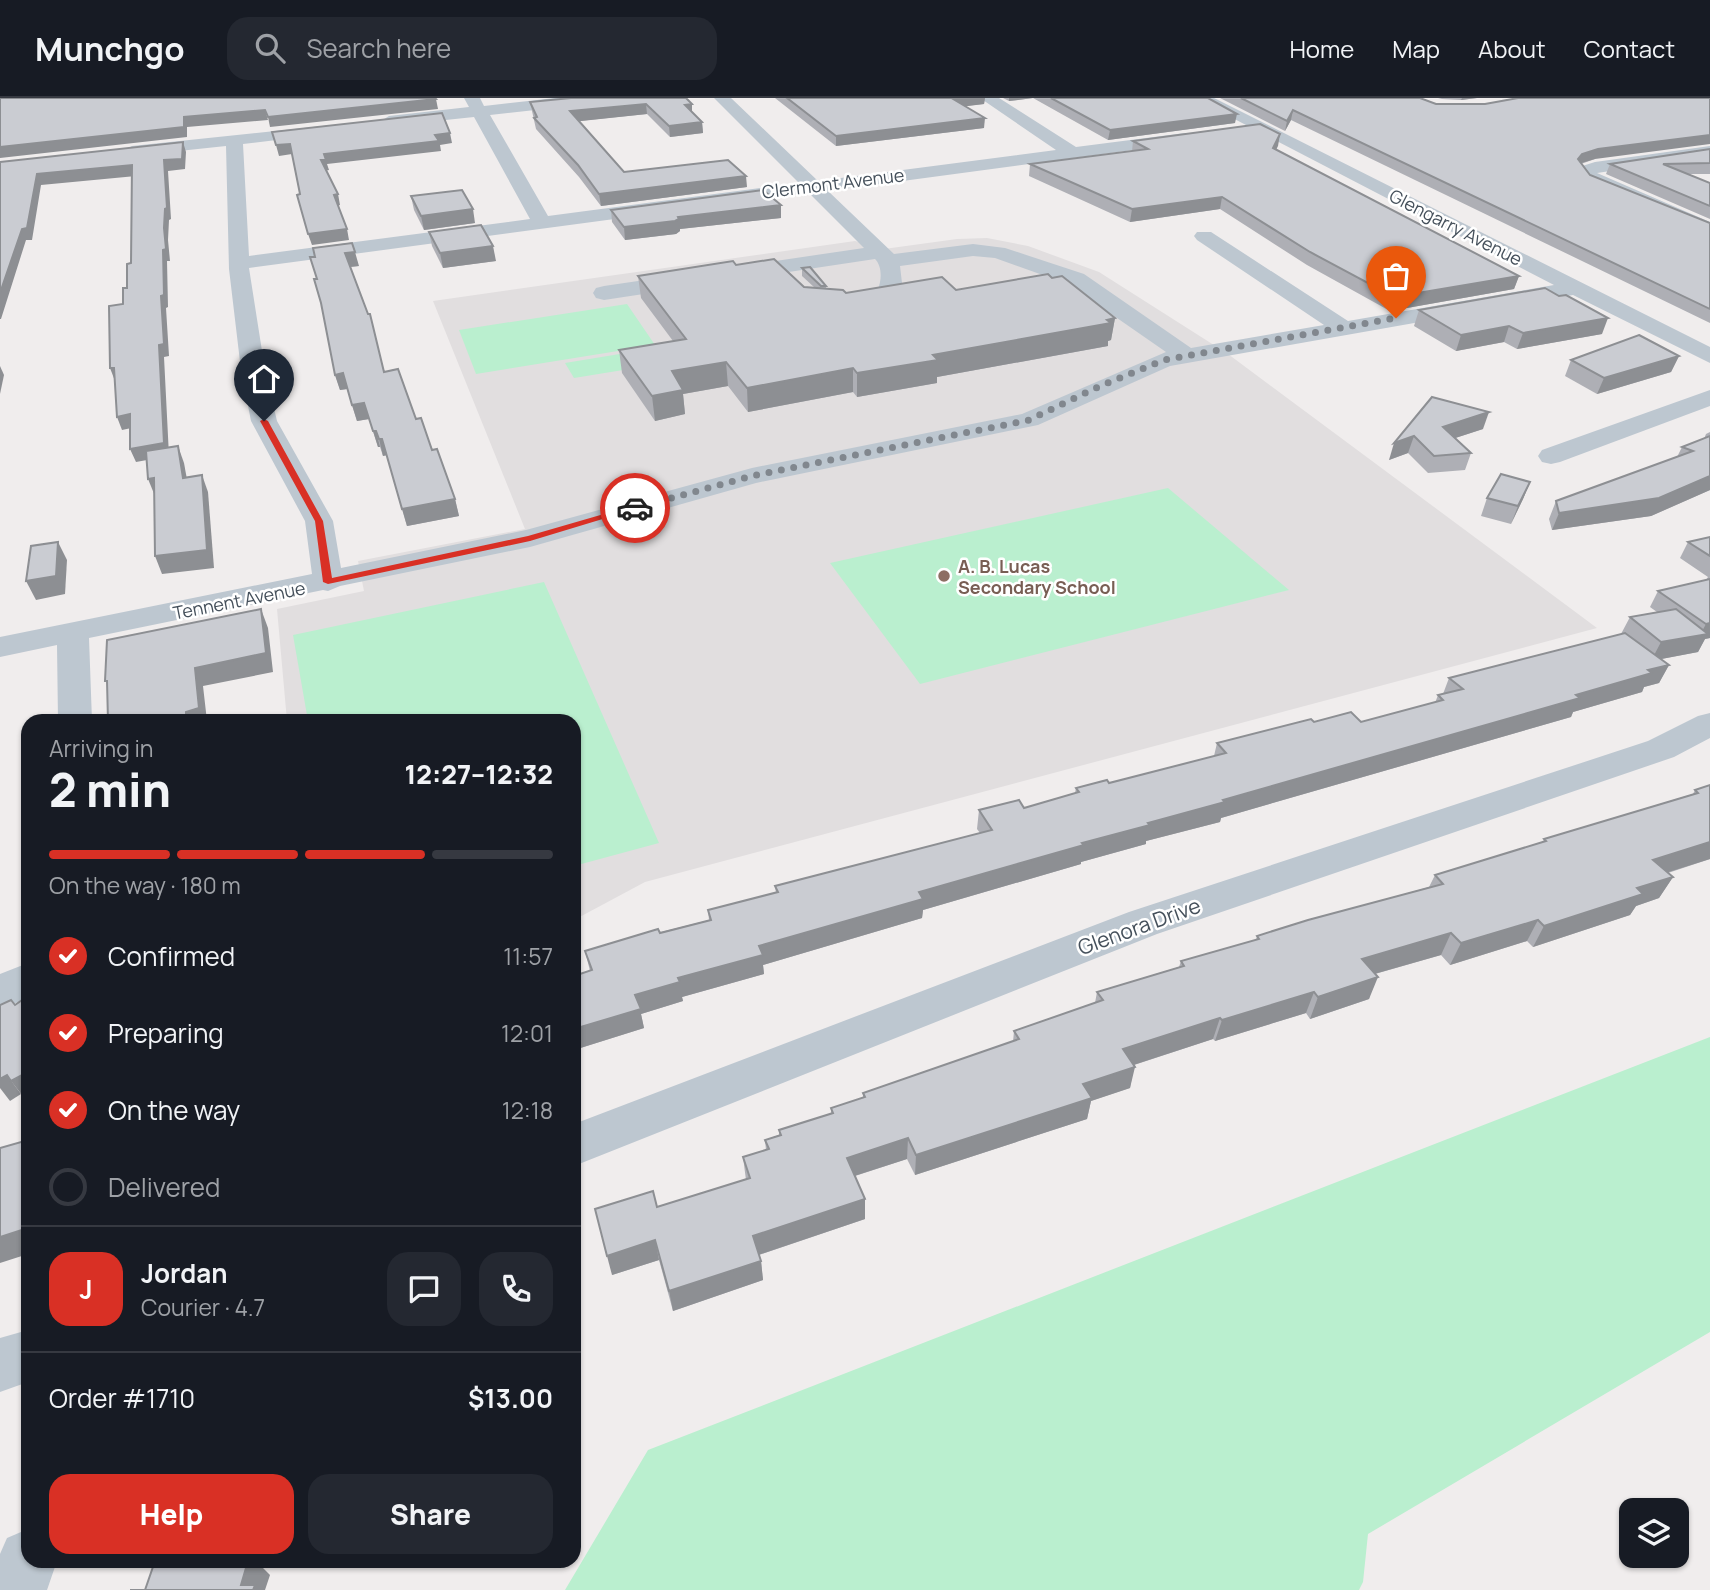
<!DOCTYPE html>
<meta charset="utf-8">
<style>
:root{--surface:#171b24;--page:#242831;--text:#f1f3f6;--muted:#9ea1a6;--line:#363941;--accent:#d93025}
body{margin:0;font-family:Manrope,sans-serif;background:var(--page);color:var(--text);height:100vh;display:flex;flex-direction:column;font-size:26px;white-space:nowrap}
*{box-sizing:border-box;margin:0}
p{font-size:23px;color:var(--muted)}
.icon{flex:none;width:38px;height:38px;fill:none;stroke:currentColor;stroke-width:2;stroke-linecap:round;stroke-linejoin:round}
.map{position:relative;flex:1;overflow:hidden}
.drawer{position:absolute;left:21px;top:616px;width:560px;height:854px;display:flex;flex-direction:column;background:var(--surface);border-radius:21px;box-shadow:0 2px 5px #0004}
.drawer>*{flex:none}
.tools{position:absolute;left:1619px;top:1400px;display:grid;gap:14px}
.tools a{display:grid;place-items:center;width:70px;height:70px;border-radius:14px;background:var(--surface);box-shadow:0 2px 5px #0004;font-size:35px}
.pin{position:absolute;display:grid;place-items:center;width:60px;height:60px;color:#fff;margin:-72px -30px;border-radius:50% 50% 50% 0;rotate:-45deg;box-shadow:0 0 7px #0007}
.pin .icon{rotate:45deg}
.courier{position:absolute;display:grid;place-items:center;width:70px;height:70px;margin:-35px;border:5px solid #d93025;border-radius:50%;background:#fff;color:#222;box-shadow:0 2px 9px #0007}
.head em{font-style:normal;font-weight:800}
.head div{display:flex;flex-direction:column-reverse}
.head{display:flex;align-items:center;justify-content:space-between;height:119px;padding:0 28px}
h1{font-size:46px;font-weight:800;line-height:52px}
.bar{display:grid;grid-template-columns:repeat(4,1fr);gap:10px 7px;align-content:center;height:84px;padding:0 28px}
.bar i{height:9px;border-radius:5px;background:var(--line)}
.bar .active{background:var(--accent)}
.bar p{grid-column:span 4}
.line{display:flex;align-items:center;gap:18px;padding:0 28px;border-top:2px solid var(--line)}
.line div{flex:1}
.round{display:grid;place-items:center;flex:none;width:74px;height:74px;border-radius:21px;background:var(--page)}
ol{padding:0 28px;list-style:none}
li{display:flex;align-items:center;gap:21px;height:77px}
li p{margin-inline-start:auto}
li .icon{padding:7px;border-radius:50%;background:var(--accent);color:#fff;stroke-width:4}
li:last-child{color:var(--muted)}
li i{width:38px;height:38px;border:4px solid var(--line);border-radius:50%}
.action{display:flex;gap:14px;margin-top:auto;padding:14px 28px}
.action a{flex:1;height:80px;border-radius:21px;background:var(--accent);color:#fff;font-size:28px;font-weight:800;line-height:80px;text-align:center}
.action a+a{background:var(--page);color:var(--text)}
header{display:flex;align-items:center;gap:42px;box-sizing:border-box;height:98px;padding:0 35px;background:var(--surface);border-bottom:2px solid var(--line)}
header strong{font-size:33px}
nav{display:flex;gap:38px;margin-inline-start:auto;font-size:24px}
.search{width:490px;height:63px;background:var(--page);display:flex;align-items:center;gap:18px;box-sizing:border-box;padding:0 24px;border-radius:21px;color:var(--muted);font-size:26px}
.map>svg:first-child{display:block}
.education{fill:#e1dedf}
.green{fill:#baefcf}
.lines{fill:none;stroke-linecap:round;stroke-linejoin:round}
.minor{fill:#bdc7d0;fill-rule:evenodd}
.wall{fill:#aeafb5}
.shaded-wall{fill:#8d8f93}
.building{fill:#caccd2;stroke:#8d8f93;stroke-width:2}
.route{fill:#d93025}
.done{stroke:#81878e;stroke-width:7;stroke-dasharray:0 12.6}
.education-dot{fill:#8d6e63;stroke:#fff;stroke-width:2.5}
.labels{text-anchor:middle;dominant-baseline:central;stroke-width:5;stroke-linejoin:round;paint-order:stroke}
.far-street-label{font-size:18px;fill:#45505b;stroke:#fff}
.far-education-label{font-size:18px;font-weight:bold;fill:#785e54;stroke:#fff;text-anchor:start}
.street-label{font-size:21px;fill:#45505b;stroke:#fff}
</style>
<header>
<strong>Munchgo</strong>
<div class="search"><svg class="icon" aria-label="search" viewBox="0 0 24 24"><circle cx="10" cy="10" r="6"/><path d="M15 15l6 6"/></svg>Search here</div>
<nav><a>Home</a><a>Map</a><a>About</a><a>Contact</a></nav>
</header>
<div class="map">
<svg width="1710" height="1492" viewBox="0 0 1710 1492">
<rect width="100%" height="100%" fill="#f0eded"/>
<path class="education" d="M987,140L1028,148L1099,174L1228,256L1597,530L645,784L574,822V623H287L277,511L364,493L358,463L525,431L433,203L855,143L884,151L957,141Z"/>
<g class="green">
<path d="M627,206L655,247L476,276L459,232Z"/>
<path d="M650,251L660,266L574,280L565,265Z"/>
<path d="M1168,390L1289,492L920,586L830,465Z"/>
<path d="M544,484L659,745L574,768V623H308L293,537Z"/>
<path d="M1710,939V1234L1368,1436L1363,1484L1359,1492H565L648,1352Z"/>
</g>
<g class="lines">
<g class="minor">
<path d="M464,0H480L484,8L555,0H607L599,5L490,17L548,118L799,85L714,0H731L818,83L1056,52L980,0H999L1076,49L1185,35L1191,36L1193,40L1191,44L1185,45L828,93L894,156L973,146L1005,150L1084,176L1191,250L1324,227L1197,142L1194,138L1197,134H1211L1348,223L1554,187L1194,0H1214L1710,249V265L1573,197L1170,268L1038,327L756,385L530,449L340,488L328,493L323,492L89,540L92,623H58L57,547L0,559V539L312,476L305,423L251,323L241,272L229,171L226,48L132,58L123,53L132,48L332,27L334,31L326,36L243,46L249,158L530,121L474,19L389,28L381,23L389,18L469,9ZM809,95L864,150L604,188L596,190L593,195L596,200L604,202L875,161C882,168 882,181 878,191L868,197L840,201L837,206L840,211L870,210L892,202L902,185L900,168L973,158L995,160L1068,186L1166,254L1022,316L752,370L526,432L341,470L333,423L277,323L265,272L249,170Z"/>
<path d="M1710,48V58L1597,75L1710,124V137L1587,85L1576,73L1579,69L1595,64Z"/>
<path d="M1710,292V308L1560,364L1551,366L1542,364L1538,358L1542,352Z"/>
<path d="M1710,615V640L1674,659L1157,836L574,1068V1026L1129,814L1648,643L1698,618Z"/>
<path d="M28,865V901L0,910V876Z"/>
<path d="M28,1232V1284L0,1294V1240Z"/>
<path d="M28,1431V1463H57L47,1492H0V1456L7,1440Z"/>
</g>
</g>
<g class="wall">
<path d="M775,0H985L984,6L965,8L984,30L836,48Z"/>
<path d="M1003,0H1208L1235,25L1108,42L1033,0L1009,3Z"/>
<path d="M1220,0H1420L1595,61L1581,66L1590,77L1710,125V225L1291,22L1285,33Z"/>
<path d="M1438,0H1477L1461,2L1442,1Z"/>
<path d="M530,4L692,6V14L702,24L703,35L670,39L647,16L579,23L624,74L747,89L601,108L579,79L536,31Z"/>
<path d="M1280,36L1276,52L1519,178L1514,191L1390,213L1307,167L1220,111L1130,124L1029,78L1030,66L1132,53L1133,43Z"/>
<path d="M1710,51V76H1687L1710,85V121L1606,76L1610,66Z"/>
<path d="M411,98L475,125L424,132L414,112Z"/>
<path d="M611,112L781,120L680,131V133L676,136L625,142L612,124Z"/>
<path d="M429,134L496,163L443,170L432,148Z"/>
<path d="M315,159L359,168L350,169L384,274L416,321L432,352L455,401L459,418L407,428L387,357L383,358L380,349H378L369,321L357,323L347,291L340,292L335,277L317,181Z"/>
<path d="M736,167L804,189L815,190L802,178V170L826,188V190L846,195L956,192L1052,180L1115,220L1111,242L1108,243V248L937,279V285L857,299L853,294L748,314L728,288L683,296L685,316L655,323L622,275L619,252L673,243L641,200L638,178Z"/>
<path d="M1419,212L1602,236L1517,251L1504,244L1456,253L1414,228Z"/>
<path d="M1679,258L1671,274L1597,296L1565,278L1571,262Z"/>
<path d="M1432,299L1483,331L1455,340L1471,355L1465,372L1428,375L1408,355L1389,362Z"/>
<path d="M1710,334V392L1651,418L1552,432L1549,421L1556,403L1677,359L1682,349L1704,341L1706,336Z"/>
<path d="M1530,384L1523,401L1511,426L1481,418L1487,400Z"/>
<path d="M1710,439V540L1705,541L1698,554L1661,561L1669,567L1659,585L1644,589L1642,594L1573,614L1571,619L1221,720L1220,724L1146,743V746L1081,764V766L923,812L922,820L763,867L764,876L682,899L683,903L641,916L644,930L574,952V878L590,873L585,853L709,822L708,812L776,795L775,788L980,735L977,731L979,712L1024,710L1075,695L1076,690L1109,685L1214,658L1217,645L1314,624H1361L1435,605L1438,597L1443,596L1449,580L1621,536L1630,519L1657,514L1650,509L1658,493L1706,482L1708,479L1680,460L1688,444Z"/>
<path d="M1710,687V761L1668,775L1673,779L1659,800L1636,808L1630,817L1533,849L1527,843L1450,867L1441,857L1375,876L1369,901L1310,921L1306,915L1215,943L1213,941L1134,967L1130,990L1091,1003L1087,1021L915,1077L907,1061L855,1078L865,1121L759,1157L761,1163L763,1182L673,1213L659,1162L612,1177L657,1109L746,1082L743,1059L766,1052L765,1042L779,1037V1032L831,1016V1010L863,1000V995L1013,944L1014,933L1095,905L1097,894L1179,869L1181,863L1256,842L1257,838L1429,789L1435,777L1543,744L1544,741L1693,696L1695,692Z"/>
</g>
<g class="shaded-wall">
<path d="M957,0H985L984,6L952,10L953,1Z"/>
<path d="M1009,0H1033L1009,3Z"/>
<path d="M1462,0H1477L1461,2Z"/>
<path d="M436,1L438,11L270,29L268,19Z"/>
<path d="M646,6L647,16L572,24L570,13Z"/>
<path d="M692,6V17L685,7Z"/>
<path d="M265,12L268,22L187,29V39L0,60V49L184,19Z"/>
<path d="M1293,12L1291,22L1285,33L1287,23Z"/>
<path d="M1237,16L1235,25L1108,42L1110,32Z"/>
<path d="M985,20L984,30L836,48V38Z"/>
<path d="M702,24L703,35L670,39L669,28Z"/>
<path d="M450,35L452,45L440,47L441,53L327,66L329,72L324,73L321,62L324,56L435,37Z"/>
<path d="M1280,36L1278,48L1271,62L1273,50Z"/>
<path d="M1710,37V46L1595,61L1578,66V61L1582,56L1598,51Z"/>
<path d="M183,44L186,54L185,71L168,73L171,121L169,122L168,142L170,163H167L168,209L166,210L169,258L164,259L169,358L136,364L130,351L159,247L164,130V62Z"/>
<path d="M290,46L292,56L279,58L276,47Z"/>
<path d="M132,67L136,78L41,87L32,142H26L1,221H0V195L37,76Z"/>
<path d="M746,78L747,89L601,108L599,96Z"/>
<path d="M338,96L340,107L337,108L334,97Z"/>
<path d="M1222,99L1220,111L1130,124L1132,111Z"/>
<path d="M781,107V120L680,131V133L676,136L625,142L624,129L678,119Z"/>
<path d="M473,111L475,125L424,132L421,118Z"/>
<path d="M347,131L349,142L312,147L308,136Z"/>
<path d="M493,148L496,163L443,170L440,155Z"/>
<path d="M355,154L359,168L349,169L345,155Z"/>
<path d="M1519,178L1514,191L1390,213L1394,199Z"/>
<path d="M1115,220L1111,242L1108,243V248L937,279V285L857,299V275L933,257Z"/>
<path d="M1608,220L1602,236L1517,251L1523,235Z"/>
<path d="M1509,228L1504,244L1456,253L1461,237Z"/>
<path d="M1679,258L1671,274L1597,296L1604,280Z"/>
<path d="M726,264L728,288L683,296L685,316L655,323L652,298L672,273Z"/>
<path d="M0,268L4,277L0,296Z"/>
<path d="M110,270H114L115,283Z"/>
<path d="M853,270V294L748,314L747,290Z"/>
<path d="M343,275L347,291L340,292L335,277Z"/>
<path d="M364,305L369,321L357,323L352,307Z"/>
<path d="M1489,314L1483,331L1437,346L1443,329Z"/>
<path d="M130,316L136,329L122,332L117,319Z"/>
<path d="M373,333H376L380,349H378Z"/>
<path d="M1414,338L1408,355L1389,362L1394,345Z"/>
<path d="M379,341H382L387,357L383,358Z"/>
<path d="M178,348L184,365L190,398L183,380Z"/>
<path d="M202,377L208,394L214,470L162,476L155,458Z"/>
<path d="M1710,378V392L1651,418L1552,432L1559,415Z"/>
<path d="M154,380L155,398L148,381Z"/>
<path d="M1530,384L1523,401L1511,426L1518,408Z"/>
<path d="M455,401L459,418L407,428L402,411Z"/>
<path d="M58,444L67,462L65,496L36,502L26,483Z"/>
<path d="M261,511L268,530L273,574L203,588L207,623H186V614L195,570Z"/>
<path d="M1710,525V540L1705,541L1698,554L1651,563L1661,544L1700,537L1706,526Z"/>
<path d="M1669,567L1659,585L1644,589L1642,594L1573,614L1571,619L1221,720L1220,724L1146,743V746L1081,764V766L923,812L922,820L763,867L764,876L682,899L683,903L641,916L644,930L574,952V931L635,897L759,848L919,794L1223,702L1576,597L1648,572Z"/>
<path d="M1710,744V761L1640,783L1653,762Z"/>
<path d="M1673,779L1659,800L1636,808L1630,817L1533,849L1544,828L1637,790Z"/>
<path d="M1538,822L1527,843L1450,867L1461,845Z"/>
<path d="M1451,835L1441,857L1353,882L1362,861Z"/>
<path d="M1378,879L1369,901L1310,921L1318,899Z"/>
<path d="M1314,894L1306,915L1215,943L1222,922Z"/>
<path d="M1220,920L1213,941L1118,972L1123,951Z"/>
<path d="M1135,969L1130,990L1091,1003L1087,1021L915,1077L916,1057L1083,986Z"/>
<path d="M28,974V1000L26,1002L11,983Z"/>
<path d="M7,977L21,996L10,1003L0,990V981Z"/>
<path d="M908,1040L907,1061L848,1080L847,1060Z"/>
<path d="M865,1101V1121L755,1158L753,1138Z"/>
<path d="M28,1130V1156L0,1165V1139Z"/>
<path d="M655,1142L659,1162L612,1177L607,1158Z"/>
<path d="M761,1163L763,1182L673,1213L669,1193Z"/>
<path d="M248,1463H256L270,1477L265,1492H246L241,1487Z"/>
</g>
<g class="building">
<path d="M0,0H435L436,1L268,19L265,12L184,19V29L0,49Z"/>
<path d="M571,0H686L692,6L685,7L702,24L669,28L646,6L570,13L624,74L728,62L746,78L599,96L578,67L534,20L537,19L530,4Z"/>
<path d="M787,0H957L953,1L985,20L836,38Z"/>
<path d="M1051,0H1208L1237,16L1110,32Z"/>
<path d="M1241,0H1420L1436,6H1485L1518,0H1710V37L1598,51L1582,56L1578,61L1590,77L1710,125V211L1293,12L1287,23Z"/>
<path d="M442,15L450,35L435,37L439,43L324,56L326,62H321L338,96L334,97L347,131L308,136L297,97L300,96L290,46L276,47L272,34Z"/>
<path d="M1260,26L1280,36L1273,50L1519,178L1394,199L1310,154L1222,99L1132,111L1030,66L1148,51L1133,43Z"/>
<path d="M183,44L182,61L164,62L167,110L165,111L164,130L166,151L163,152L164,197L161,198L164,246L159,247L164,345L130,351V316L117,319L114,270H110L109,208L123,206V190H127V166L131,165L132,67L37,76L27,130L22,131L0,195V64Z"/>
<path d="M1710,51V65L1663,66L1710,85V108L1610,66Z"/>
<path d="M462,92L473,111L421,118L411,98Z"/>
<path d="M763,92L781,107L678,119L679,121L675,123L624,129L611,112Z"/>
<path d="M481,127L493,148L440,155L429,134Z"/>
<path d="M352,145L355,154L345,155L368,216H370L384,274L398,271L416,321L421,320L432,352L437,351L455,401L402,411L382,341H379L376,333H373L364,305L352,307L343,275L335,277L321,205L314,181H317L310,159H315L313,150Z"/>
<path d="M774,161L804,189L843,192L846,195L942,179L956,192L1048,176L1052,180L1062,178L1115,220L1107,222L1111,225L933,257L938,262L857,275L853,270L747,290L726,264L672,273L683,292L652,298L619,252L686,241L638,178L733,163L736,167Z"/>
<path d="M810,169L826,188H821L802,170Z"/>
<path d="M1545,190L1559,198L1566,197L1608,220L1523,235L1509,228L1461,237L1419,212Z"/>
<path d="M1639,237L1679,258L1604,280L1571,262Z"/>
<path d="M1432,299L1489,314L1443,329L1471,355L1434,358L1414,338L1394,345Z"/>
<path d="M1710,338V378L1659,400L1559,415L1556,403L1693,353L1682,349Z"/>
<path d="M178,348L183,380L202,377L207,452L155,458L154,380L148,381L146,353Z"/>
<path d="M1501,376L1530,384L1518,408L1487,400Z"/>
<path d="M1710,439V458L1688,444Z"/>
<path d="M58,444L56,478L26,483L31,448Z"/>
<path d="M1710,481V525L1706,526L1658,493Z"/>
<path d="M261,511L266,555L195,570L199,610L186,614V623H108L107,583H105L107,542Z"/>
<path d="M1676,511L1708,536L1661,544L1630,519Z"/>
<path d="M1625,535L1669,567L1648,572L1652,575L1576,597L1580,600L1223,702L1225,704L1148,725L1150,727L1082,745L1084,747L919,794L923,801L759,848L763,857L678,880L680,884L635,897L641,911L574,931V878L592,872L585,853L658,831L660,835L711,822L708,812L778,794L775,788L992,732L979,712L1019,702L1024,710L1079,694L1076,690L1107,682L1109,685L1226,655L1217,645L1311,621L1314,624L1351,614L1361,624L1443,602L1438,597L1463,591L1449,580Z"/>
<path d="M1710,687V744L1653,762L1673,779L1637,790L1643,796L1544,828L1538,822L1461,845L1451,835L1362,861L1378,879L1318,899L1314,894L1222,922L1220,920L1123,951L1135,969L1083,986L1092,1000L916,1057L908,1040L847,1060L865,1101L753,1138L761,1163L669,1193L655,1142L607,1158L595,1111L653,1093L657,1109L750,1080L743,1059L769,1051L765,1042L781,1037L779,1032L833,1015L831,1010L865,999L863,995L1019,941L1014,933L1103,902L1097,894L1184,868L1181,863L1259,841L1257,838L1308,822L1443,786L1435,777L1546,743L1544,741L1698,695L1695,692Z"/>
<path d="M28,898V974L11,983L7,977L0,981V907L11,902L15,907Z"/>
<path d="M28,1042V1130L0,1139V1050Z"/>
<path d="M155,1463H248L241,1487H255L253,1492H130H145Z"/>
</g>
<path class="route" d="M264,321L268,323L323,423L332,480L528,438L635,407L639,410L530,443L328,486L323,484L315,423L260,323Z"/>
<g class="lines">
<path class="done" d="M635,410L752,378L1029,322L1100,288L1164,262L1396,220"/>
</g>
<circle class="education-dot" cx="944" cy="478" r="7"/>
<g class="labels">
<g class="far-street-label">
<text transform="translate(833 85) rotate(-7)">Clermont Avenue</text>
<text transform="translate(1456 129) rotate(27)">Glengarry Avenue</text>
<text transform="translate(239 502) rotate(-11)">Tennent Avenue</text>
</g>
<g class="far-education-label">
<text x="958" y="468">A. B. Lucas<tspan x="958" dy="21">Secondary School</tspan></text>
</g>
<g class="street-label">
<text transform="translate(1139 828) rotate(-20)">Glenora Drive</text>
</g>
</g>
</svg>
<div class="tools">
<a><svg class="icon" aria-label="layers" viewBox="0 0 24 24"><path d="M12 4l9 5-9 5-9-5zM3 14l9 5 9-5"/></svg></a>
</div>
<div class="pin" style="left:1396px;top:220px;background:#ea580c"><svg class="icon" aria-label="bag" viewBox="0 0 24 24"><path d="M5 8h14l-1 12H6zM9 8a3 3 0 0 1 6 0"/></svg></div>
<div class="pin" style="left:264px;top:323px;background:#1f2937"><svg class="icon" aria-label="home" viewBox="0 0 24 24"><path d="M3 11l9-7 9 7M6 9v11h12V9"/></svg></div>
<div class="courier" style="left:635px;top:410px"><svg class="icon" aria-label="car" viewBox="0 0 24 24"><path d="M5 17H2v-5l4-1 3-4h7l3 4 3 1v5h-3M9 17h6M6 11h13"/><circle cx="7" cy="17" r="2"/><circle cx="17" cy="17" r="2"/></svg></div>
<section class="drawer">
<div class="head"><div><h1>2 min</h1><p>Arriving in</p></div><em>12:27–12:32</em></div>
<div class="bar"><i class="active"></i><i class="active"></i><i class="active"></i><i></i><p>On the way · 180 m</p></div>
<ol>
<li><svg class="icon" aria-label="check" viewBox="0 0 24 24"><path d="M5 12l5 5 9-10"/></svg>Confirmed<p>11:57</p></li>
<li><svg class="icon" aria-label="check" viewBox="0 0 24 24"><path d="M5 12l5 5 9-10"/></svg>Preparing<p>12:01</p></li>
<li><svg class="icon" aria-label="check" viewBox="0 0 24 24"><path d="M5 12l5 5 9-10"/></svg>On the way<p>12:18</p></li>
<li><i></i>Delivered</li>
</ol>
<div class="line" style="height:126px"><b class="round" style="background:var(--accent);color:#fff">J</b><div><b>Jordan</b><p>Courier · 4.7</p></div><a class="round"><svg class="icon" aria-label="chat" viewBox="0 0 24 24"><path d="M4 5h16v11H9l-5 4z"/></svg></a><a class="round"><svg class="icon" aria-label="phone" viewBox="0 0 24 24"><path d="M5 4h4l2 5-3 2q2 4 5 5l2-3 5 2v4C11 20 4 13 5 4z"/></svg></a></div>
<div class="line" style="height:91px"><div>Order #1710</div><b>$13.00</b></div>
<div class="action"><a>Help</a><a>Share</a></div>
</section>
</div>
